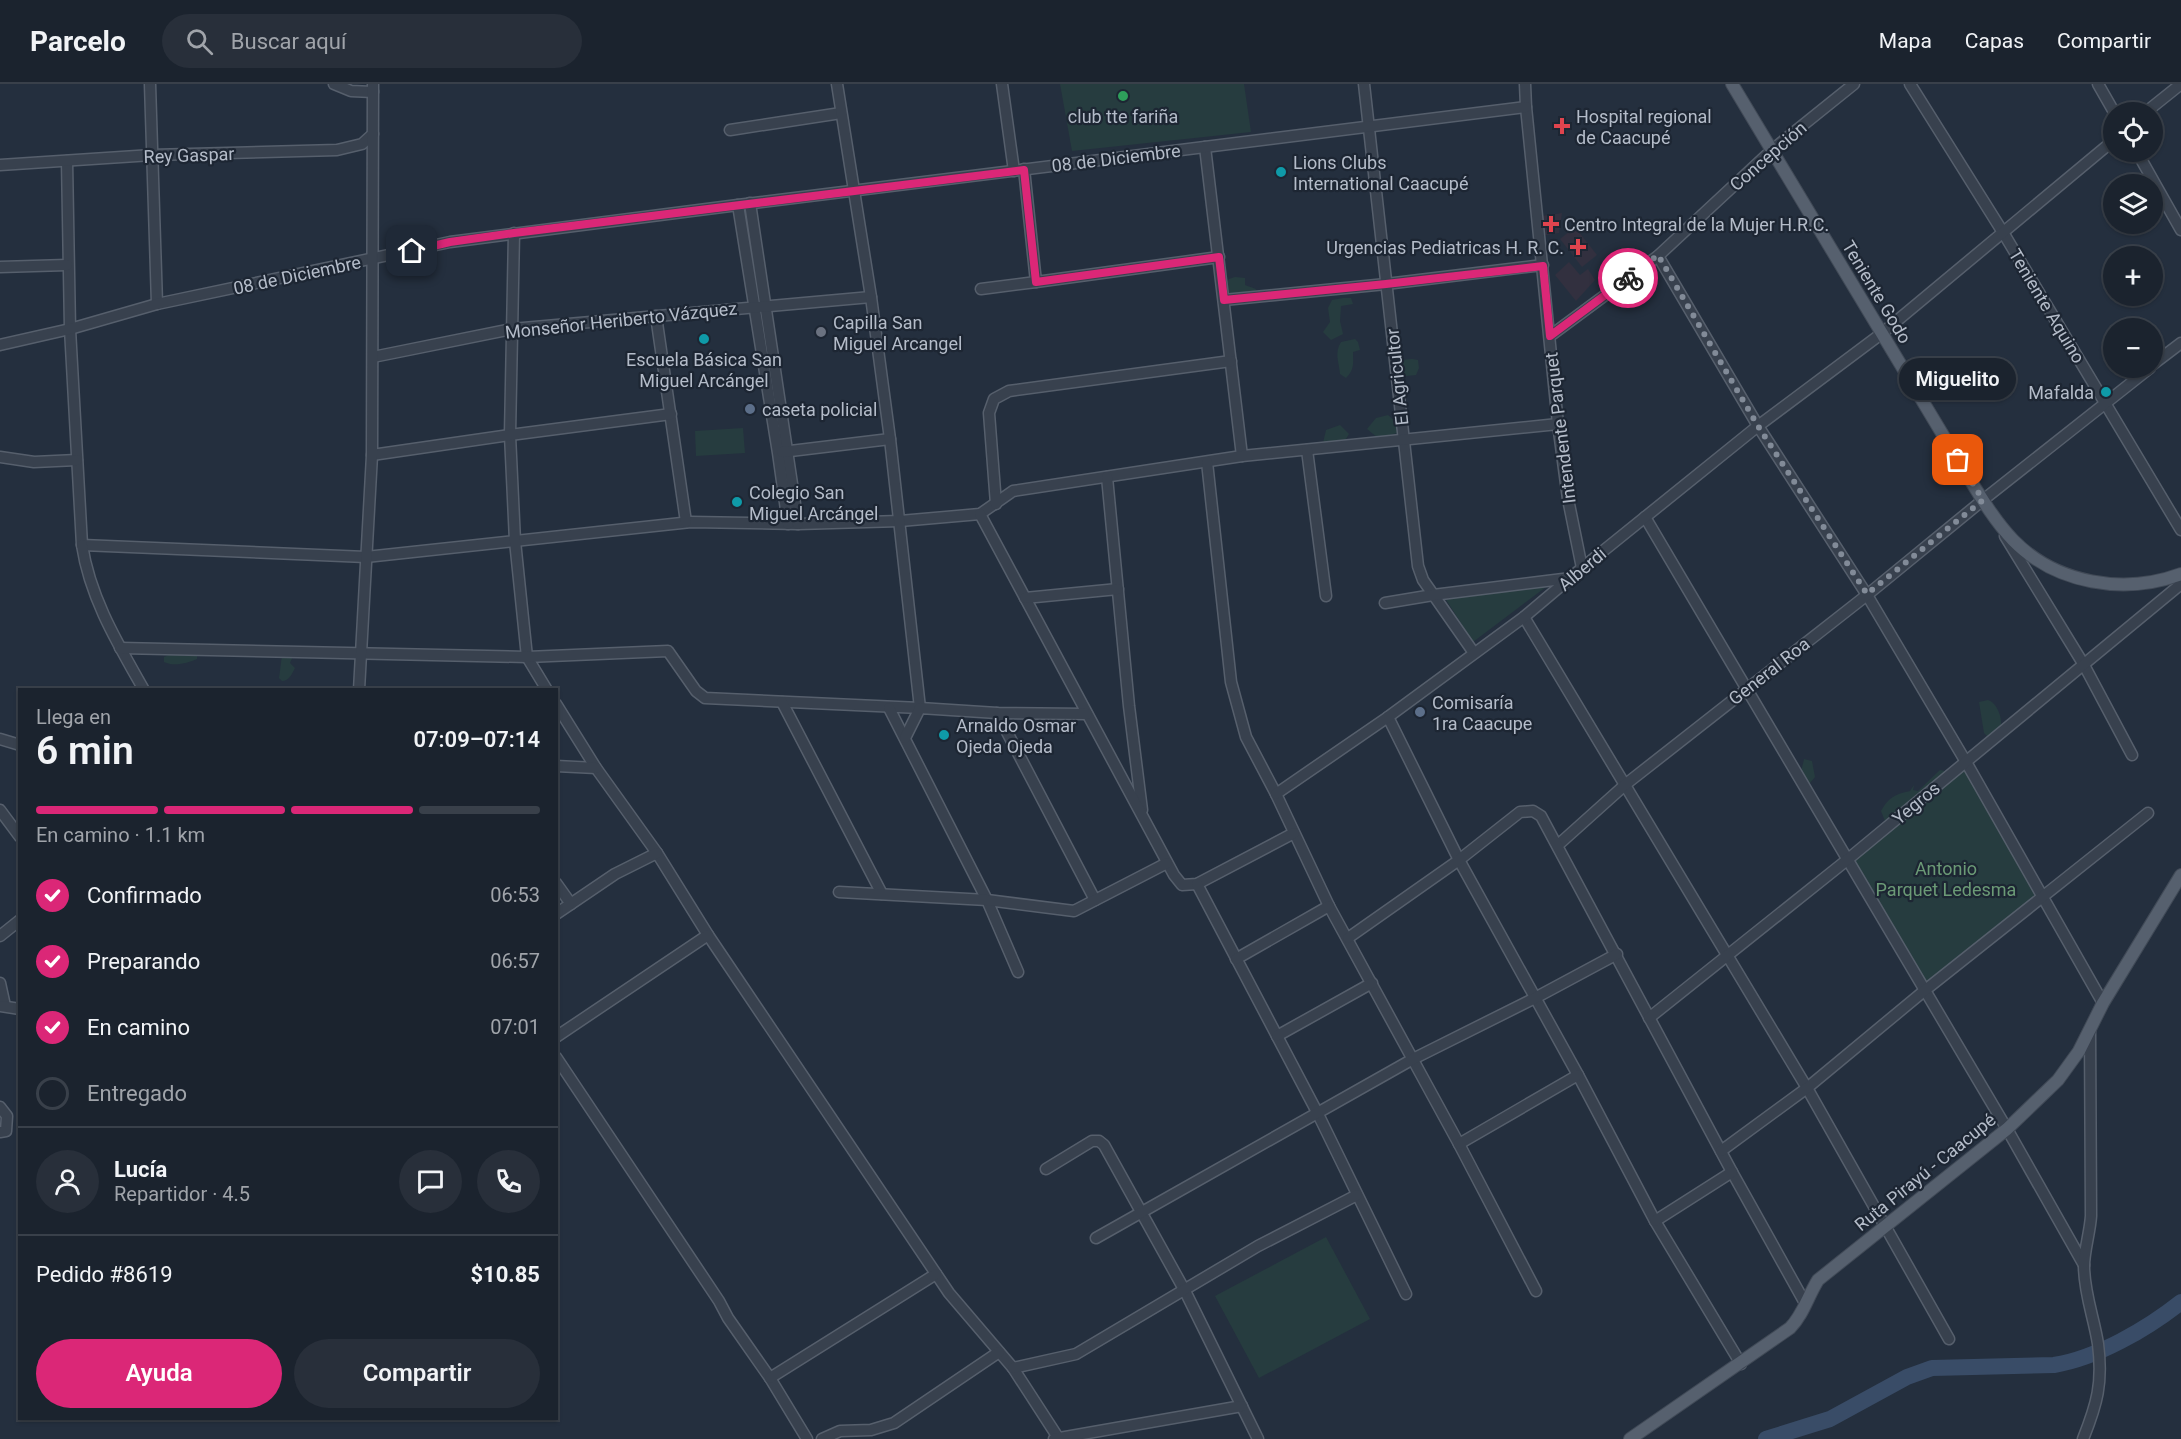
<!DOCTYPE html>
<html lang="es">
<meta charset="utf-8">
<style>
:root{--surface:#1b232e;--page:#282f3a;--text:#f1f3f6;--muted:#a0a4aa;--line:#39404a;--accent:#db2777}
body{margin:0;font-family:Roboto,sans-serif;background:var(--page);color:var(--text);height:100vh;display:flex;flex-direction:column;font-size:22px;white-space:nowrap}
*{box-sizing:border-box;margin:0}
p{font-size:20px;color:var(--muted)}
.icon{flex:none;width:33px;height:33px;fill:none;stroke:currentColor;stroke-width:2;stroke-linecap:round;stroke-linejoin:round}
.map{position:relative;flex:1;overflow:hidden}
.panel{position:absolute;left:18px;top:604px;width:540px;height:732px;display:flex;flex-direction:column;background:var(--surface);border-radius:0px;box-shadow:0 2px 4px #0004,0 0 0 2px var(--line)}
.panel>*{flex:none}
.fabs{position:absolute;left:2103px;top:18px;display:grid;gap:12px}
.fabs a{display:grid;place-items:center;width:60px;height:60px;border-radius:50%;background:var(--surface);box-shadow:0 2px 4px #0004,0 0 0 2px var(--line);font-size:30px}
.pin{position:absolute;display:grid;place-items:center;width:51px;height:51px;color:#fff;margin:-26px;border-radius:12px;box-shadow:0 3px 9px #0006}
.courier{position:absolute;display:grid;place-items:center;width:60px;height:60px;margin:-30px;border:4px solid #db2777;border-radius:50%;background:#fff;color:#222;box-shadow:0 2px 8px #0007}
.bubble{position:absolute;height:42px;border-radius:21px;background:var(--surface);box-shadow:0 2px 4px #0004,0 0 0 2px var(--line);font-size:20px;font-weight:600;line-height:42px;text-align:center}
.overview em{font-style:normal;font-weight:600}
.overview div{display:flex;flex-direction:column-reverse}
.overview{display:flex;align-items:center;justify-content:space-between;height:102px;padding:0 18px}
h1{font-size:39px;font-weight:600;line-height:45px}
.bar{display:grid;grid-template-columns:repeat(4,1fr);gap:9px 6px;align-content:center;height:72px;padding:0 18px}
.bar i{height:8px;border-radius:4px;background:var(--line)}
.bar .current{background:var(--accent)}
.bar p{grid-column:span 4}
.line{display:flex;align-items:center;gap:15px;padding:0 18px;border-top:2px solid var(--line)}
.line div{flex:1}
.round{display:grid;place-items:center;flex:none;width:63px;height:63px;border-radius:32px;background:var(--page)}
ol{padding:0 18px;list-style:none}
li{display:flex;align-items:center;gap:18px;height:66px}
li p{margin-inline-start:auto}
li .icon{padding:6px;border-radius:50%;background:var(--accent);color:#fff;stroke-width:4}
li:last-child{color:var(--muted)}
li i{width:33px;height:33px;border:3px solid var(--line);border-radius:50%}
.action{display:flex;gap:12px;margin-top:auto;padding:12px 18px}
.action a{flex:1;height:69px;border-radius:36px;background:var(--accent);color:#fff;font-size:24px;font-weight:600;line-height:69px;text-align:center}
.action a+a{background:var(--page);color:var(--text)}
header{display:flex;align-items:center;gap:36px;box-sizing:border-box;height:84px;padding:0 30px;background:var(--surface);border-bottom:2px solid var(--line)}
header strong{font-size:28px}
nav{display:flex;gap:33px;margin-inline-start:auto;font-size:21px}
.search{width:420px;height:54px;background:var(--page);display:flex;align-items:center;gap:15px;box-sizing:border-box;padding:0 21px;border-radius:33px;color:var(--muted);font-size:22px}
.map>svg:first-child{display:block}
.medical{fill:#32303f}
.green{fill:#263c3f}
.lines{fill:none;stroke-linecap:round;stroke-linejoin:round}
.river{stroke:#394c67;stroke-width:16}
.minor-casing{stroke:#565f6c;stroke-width:13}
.major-casing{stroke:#414a57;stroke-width:14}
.minor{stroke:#38414e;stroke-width:10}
.major{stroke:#56606e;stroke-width:12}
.done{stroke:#828b98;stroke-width:6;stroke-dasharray:0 10.8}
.route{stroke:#db2777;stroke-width:8}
.leisure-dot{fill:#2e9e5b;stroke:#1d2633;stroke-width:2}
.health-dot{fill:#e0444e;stroke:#1d2633;stroke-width:2}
.culture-dot{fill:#0f9aa8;stroke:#1d2633;stroke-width:2}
.worship-dot{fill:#6b7280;stroke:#1d2633;stroke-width:2}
.service-dot{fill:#5c6f8a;stroke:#1d2633;stroke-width:2}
.labels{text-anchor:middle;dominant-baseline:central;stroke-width:4.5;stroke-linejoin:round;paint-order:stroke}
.poi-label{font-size:18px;fill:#b4bcc9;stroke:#1d2633;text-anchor:start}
.street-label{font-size:18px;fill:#b4bcc9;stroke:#1d2633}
.park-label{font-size:18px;fill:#6b9a76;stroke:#1d2633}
</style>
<header>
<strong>Parcelo</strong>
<div class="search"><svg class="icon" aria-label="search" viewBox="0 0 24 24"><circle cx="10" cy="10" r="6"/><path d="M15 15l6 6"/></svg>Buscar aquí</div>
<nav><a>Mapa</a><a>Capas</a><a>Compartir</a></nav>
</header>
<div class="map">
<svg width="2181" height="1355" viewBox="0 0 2181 1355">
<rect width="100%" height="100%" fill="#242f3e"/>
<g class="medical">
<path d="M1562,129L1559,149L1540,152L1542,132Z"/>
<path d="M1575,143L1597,171L1582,183L1560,155Z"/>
<path d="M1569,178L1580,191L1588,185L1595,196L1576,217L1555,191Z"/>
</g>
<g class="green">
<path d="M1060,0H1244L1251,48L1072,67Z"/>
<path d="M1235,193L1245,194V201L1256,205L1255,209L1226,210L1225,200L1229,195Z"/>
<path d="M1343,214H1351L1353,220L1341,222L1340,237L1343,250L1331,256L1323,248L1330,238L1328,224L1332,216Z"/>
<path d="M1355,255L1358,258L1360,266L1353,268C1353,279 1355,285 1346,294L1340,290C1339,278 1334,269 1341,258Z"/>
<path d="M1412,275L1418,276L1419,284L1416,291L1406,292L1400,285L1401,276Z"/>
<path d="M1388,331L1396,338L1397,349L1378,354L1367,345L1376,334Z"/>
<path d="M1340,341L1349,350L1344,358L1323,359L1326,346Z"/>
<path d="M743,344L745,369L696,372L695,347Z"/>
<path d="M1550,500L1473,558L1445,514Z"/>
<path d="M174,569L185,572H197V575C188,579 174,583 164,578V573Z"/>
<path d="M282,571L293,572L290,579L295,584C292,590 289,597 282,597L279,594Z"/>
<path d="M1988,616C1997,619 2002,633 2001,642L1988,653L1984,649L1979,618Z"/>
<path d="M1804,675L1812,677L1815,693L1810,699H1807L1801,688Z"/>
<path d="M1966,678L2043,813L1924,907L1847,776Z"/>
<path d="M1940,686L1945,687L1941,694L1930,700L1890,736L1885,737L1881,727C1888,714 1895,710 1910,707L1914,701L1913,706L1918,707Z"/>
<path d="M1326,1153L1370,1235L1259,1294L1215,1212Z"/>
</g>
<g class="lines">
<path class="river" d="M1766,1355L1830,1335L1907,1293L1932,1284L2054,1281C2097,1274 2147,1245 2181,1218"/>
<g class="minor-casing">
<g id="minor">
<path d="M150,0L157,220"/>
<path d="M334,0L351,7L373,8"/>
<path d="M1002,0L1014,87"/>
<path d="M1364,0L1418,482L1423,496L1474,569"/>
<path d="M1525,0L1526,23L1558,340L1568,415L1582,484"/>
<path d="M1910,0L2004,150L2181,446"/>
<path d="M2098,0L2114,28"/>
<path d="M2146,28L2181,0"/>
<path d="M730,46L841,29"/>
<path d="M1205,63L1242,372"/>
<path d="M2137,68L2181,146"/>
<path d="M67,77L70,245L82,461L366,473L691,438L798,440L900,437L980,430L1013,407L1242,372L1558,340"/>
<path d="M0,81L152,71L337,66L362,60L373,50"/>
<path d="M1024,85L1036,198L1219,173"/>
<path d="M750,119L798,440"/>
<path d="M738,121L778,369L788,440"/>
<path d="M514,149L510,351L515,457L527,573L547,606"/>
<path d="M1658,172L1758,342L1867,511L1966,678L2103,919"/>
<path d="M0,183L67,181"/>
<path d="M981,205L1036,198"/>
<path d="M1224,216L1386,200L1543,181"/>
<path d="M656,232L686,438"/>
<path d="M1550,252L1658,172L1772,66L1854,0"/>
<path d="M0,261L70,245L157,220L450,158L738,121L1526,23"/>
<path d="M373,273L512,245L871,213"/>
<path d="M2152,281L2181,259"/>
<path d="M1307,366L1326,512"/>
<path d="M782,368L890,355"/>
<path d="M372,371L510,351L671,330"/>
<path d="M0,373L34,378L77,376"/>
<path d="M1207,378L1231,598L1246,653L1276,710L1329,822L1459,1060L1536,1207"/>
<path d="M1107,393L1129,622L1142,726"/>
<path d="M996,420L989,329L994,315L1009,307L1231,277"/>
<path d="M980,430L1174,791L1182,801L1197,800L1294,749"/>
<path d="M1645,433L2007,1045L2084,1181"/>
<path d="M2005,452L2084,581L2132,671"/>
<path d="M82,461C90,514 118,560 144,606"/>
<path d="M1025,514L1118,505"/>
<path d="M1385,519L1433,511L1571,494"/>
<path d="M1524,533L1807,1004L1949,1255"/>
<path d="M120,564L527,573L668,567L696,607L705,614L920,624L890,355L871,213L837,0"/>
<path d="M359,606L372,371L373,0"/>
<path d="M782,618L882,810"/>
<path d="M556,620L596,684L657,769L708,851L949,1209L1013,1284L1059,1355"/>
<path d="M889,624L987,816L1018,888"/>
<path d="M997,629L1095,816"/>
<path d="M1388,633L1459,776L1578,991L1655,1137L1741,1280"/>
<path d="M905,654L920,624L997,629L1087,630"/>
<path d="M0,655L20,661"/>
<path d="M556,682L596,684"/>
<path d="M1276,710L1388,633L1524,533L1582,484L1758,342L1881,250L2114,56"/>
<path d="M0,726L20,753"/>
<path d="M1558,761L1626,700L1867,511L1983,416L2150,284"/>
<path d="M556,799L571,820"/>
<path d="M1197,800L1317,1028L1406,1210"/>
<path d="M839,808L987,816L1074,827L1167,779"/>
<path d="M556,830L615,790L657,769"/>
<path d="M0,852L20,836"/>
<path d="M1348,854L1459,776L1520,728L1533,727L1541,732L1732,1088L1805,1219"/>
<path d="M1236,875L1329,822"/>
<path d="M0,899L5,922"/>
<path d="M0,922L20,925"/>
<path d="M1649,934L1847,776L2181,500"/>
<path d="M1277,952L1372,899"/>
<path d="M556,953L708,851"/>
<path d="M556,973L719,1217L728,1234L770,1294L807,1355"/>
<path d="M0,1023L7,1032L6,1047L0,1048"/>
<path d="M1459,1060L1578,991"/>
<path d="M1721,1067L1807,1004L1924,907L2148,729"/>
<path d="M1046,1085L1092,1057H1099L1104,1061L1185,1207L1258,1355"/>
<path d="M1655,1137L1732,1088"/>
<path d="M1096,1154L1413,975L1535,914L1617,870"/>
<path d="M1013,1284L1076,1270L1258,1162L1357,1111"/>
<path d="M770,1294L936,1190"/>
<path d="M822,1355L840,1347L871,1346L894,1339L999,1268"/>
<path d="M1054,1355L1242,1322"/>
<path d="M2083,1355C2097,1320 2103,1299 2098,1260C2094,1234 2084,1209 2084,1182C2084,1167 2090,1148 2091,1132L2090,946"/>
</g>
</g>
<g class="major-casing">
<g id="major">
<path d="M1732,0L1958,376C1975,403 1991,433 2013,456C2056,500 2124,511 2181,490"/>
<path d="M1630,1355L1790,1244C1803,1231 1808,1212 1818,1196L2007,1045L2058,996L2079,967L2103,919L2181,791"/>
</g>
</g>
<use href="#minor" class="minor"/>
<use href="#major" class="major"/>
</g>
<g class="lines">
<path class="done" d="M1628,194L1658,171L1758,342L1867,510L1983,416L1958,376"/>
<path class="route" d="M412,167L450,158L514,149L1024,86L1036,198L1219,173L1224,216L1386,200L1543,182L1550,252L1628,194"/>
</g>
<circle class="leisure-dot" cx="1123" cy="12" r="6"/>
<g class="health-dot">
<path d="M1559 33h6v6h6v6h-6v6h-6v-6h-6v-6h6z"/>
<path d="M1548 131h6v6h6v6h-6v6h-6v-6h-6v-6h6z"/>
<path d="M1575 154h6v6h6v6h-6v6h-6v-6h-6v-6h6z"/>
</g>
<g class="culture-dot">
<circle cx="1281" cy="88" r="6"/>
<circle cx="704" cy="255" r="6"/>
<circle cx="2106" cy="308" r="6"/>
<circle cx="737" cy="418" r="6"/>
<circle cx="944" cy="651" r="6"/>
</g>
<circle class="worship-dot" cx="821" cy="248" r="6"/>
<g class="service-dot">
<circle cx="750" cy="325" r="6"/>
<circle cx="1420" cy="628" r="6"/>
</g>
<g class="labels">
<g class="poi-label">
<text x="1123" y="32" text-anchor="middle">club tte fariña</text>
<text x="1576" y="32">Hospital regional<tspan x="1576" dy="21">de Caacupé</tspan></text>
<text x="1293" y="78">Lions Clubs<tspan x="1293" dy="21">International Caacupé</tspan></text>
<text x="1564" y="140">Centro Integral de la Mujer H.R.C.</text>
<text x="1564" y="163" text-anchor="end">Urgencias Pediatricas H. R. C.</text>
<text x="833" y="238">Capilla San<tspan x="833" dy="21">Miguel Arcangel</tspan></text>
<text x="704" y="275" text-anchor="middle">Escuela Básica San<tspan x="704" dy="21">Miguel Arcángel</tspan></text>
<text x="2094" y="308" text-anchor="end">Mafalda</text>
<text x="762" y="325">caseta policial</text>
<text x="749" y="408">Colegio San<tspan x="749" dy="21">Miguel Arcángel</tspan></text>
<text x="1432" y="618">Comisaría<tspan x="1432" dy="21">1ra Caacupe</tspan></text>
<text x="956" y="641">Arnaldo Osmar<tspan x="956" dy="21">Ojeda Ojeda</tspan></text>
</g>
<g class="street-label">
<text transform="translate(189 71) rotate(-2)">Rey Gaspar</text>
<text transform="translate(1768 72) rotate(-41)">Concepción</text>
<text transform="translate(1116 74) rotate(-7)">08 de Diciembre</text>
<text transform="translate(297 191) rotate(-12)">08 de Diciembre</text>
<text transform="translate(1877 208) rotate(59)">Teniente Godo</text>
<text transform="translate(2047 222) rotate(59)">Teniente Aquino</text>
<text transform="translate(621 236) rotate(-6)">Monseñor Heriberto Vázquez</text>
<text transform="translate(1397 293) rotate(-96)">El Agricultor</text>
<text transform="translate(1560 344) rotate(-97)">Intendente Parquet</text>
<text transform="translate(1582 485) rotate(-40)">Alberdi</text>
<text transform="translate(1769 587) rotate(-38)">General Roa</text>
<text transform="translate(1916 719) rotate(-40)">Yegros</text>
<text transform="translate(1925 1088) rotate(-39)">Ruta Pirayú - Caacupé</text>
</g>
<g class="park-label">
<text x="1946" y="784">Antonio<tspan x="1946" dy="21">Parquet Ledesma</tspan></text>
</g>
</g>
</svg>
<div class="fabs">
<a><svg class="icon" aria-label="locate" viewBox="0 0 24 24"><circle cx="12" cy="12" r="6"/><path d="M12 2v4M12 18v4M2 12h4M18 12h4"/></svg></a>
<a><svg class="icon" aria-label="layers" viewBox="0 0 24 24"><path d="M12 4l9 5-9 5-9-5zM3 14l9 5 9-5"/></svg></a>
<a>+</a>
<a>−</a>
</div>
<div class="pin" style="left:1958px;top:376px;background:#ea580c"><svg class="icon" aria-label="bag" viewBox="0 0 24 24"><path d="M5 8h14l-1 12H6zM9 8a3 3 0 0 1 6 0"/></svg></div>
<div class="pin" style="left:412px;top:167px;background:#1f2937"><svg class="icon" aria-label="home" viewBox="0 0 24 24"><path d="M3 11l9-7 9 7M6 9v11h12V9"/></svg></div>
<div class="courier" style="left:1628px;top:194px"><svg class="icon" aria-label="bike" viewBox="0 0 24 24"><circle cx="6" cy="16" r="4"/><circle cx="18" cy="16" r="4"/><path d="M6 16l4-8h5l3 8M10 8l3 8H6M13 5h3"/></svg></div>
<div class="bubble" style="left:1899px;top:274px;width:117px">Miguelito</div>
<section class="panel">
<div class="overview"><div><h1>6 min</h1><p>Llega en</p></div><em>07:09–07:14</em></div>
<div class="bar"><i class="current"></i><i class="current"></i><i class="current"></i><i></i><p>En camino · 1.1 km</p></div>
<ol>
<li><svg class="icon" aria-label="check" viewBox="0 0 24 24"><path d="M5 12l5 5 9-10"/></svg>Confirmado<p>06:53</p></li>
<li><svg class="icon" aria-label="check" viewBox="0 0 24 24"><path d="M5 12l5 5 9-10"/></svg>Preparando<p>06:57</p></li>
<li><svg class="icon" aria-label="check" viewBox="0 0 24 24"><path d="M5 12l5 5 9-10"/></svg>En camino<p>07:01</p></li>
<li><i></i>Entregado</li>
</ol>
<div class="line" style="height:108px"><a class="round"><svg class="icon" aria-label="person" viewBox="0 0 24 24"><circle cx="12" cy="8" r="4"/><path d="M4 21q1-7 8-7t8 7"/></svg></a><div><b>Lucía</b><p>Repartidor · 4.5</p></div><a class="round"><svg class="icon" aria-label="chat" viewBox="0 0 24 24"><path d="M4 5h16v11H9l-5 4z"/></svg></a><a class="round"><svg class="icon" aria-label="phone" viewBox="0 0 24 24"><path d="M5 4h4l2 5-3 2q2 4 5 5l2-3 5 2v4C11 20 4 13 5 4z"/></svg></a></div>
<div class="line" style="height:78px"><div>Pedido #8619</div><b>$10.85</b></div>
<div class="action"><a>Ayuda</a><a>Compartir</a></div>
</section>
</div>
